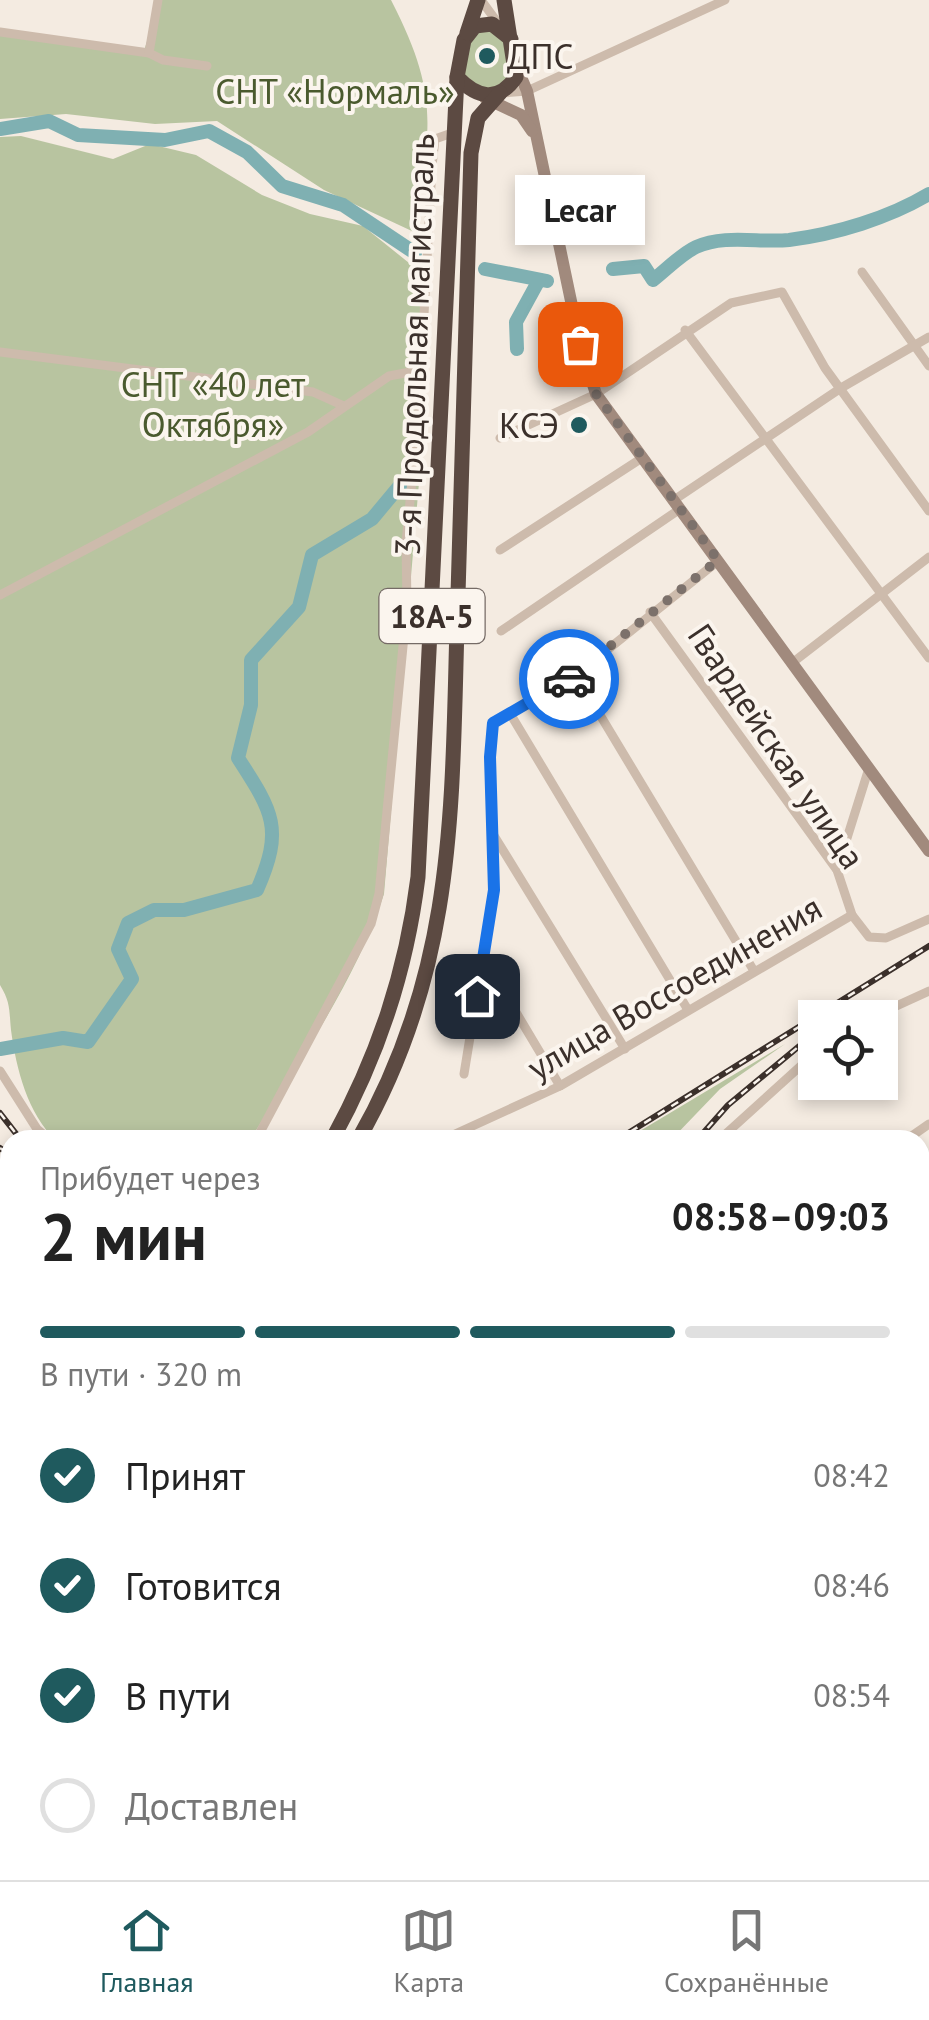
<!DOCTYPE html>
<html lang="ru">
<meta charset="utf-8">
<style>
:root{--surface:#fff;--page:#f2f2f2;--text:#222;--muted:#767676;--line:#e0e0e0;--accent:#1f5a5e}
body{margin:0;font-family:"PT Sans",sans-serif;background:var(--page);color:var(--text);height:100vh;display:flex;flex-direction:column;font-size:38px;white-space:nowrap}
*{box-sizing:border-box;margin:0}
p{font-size:32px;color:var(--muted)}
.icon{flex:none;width:55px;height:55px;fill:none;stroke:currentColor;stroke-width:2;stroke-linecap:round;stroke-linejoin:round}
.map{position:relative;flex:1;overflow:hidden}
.panel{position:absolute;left:0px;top:1130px;width:930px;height:750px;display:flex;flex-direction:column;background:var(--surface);border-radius:30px 30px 0 0;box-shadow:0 5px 15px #0003}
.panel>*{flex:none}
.controls{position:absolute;left:798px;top:1000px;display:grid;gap:20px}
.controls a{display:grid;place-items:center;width:100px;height:100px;border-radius:0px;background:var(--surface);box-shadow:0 5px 15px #0003;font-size:50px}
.pin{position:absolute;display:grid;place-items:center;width:85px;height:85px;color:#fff;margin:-42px;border-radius:20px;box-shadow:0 5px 15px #0006}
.courier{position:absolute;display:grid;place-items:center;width:100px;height:100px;margin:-50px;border:8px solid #1a73e8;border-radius:50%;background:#fff;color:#222;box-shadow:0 2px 12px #0007}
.bubble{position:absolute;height:70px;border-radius:0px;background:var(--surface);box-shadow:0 5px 15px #0003;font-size:32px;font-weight:700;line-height:70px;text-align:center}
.summary em{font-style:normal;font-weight:700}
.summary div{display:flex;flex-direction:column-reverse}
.summary{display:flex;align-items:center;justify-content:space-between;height:170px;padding:0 40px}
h1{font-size:65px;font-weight:700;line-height:75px}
.bar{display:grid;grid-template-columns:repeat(4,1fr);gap:15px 10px;align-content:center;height:120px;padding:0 40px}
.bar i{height:12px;border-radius:8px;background:var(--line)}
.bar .selected{background:var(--accent)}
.bar p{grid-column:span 4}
ol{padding:0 40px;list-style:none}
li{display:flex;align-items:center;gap:30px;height:110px}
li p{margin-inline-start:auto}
li .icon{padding:10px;border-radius:50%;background:var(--accent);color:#fff;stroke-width:4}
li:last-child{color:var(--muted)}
li i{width:55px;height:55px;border:5px solid var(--line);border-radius:50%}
.tab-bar{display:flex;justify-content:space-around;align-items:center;height:140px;border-top:2px solid var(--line);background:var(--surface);font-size:28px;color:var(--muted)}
.tab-bar a{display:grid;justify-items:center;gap:5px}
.tab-bar .selected{color:var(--accent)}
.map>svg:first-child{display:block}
.green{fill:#b8c4a0}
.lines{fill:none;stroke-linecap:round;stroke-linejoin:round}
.river{stroke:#7fb0b2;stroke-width:14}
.street{stroke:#cdbbac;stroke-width:9}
.secondary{stroke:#a18a7d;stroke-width:12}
.highway{stroke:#5c4a42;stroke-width:15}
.rail-casing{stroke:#3b302b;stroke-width:6}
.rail{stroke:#fbf5ee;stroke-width:2.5;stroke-dasharray:8;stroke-linecap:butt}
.done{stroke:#7c716b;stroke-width:10;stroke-dasharray:0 18}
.route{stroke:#1a73e8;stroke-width:12}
.poi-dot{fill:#1f5a5e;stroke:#fbf5ee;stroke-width:4}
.labels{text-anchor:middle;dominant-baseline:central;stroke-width:8;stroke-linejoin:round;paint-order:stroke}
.shield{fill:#fbf5ee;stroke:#756b66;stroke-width:2.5}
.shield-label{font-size:32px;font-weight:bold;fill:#3b302b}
.poi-label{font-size:35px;fill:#3b302b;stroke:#fbf5ee;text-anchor:start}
.park-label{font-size:35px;fill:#4a5a2e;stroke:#fbf5ee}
.street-label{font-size:35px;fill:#3b302b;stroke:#fbf5ee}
</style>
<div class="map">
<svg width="929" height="1880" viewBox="0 0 929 1880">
<rect width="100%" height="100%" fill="#f4ebe1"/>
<g class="green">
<path d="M160,0H391C441,97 430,128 414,232L324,190L217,121L155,124L66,114L0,119V32L143,54Z"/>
<path d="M475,31H500L513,65L506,85L481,90L464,74V58Z"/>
<path d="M21,136L113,159L150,144L196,155L262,195L310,214L363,226L429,279L425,412L384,894C355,983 299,1061 250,1140H56C28,1115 16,1068 11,1030C9,1011 11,1003 0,985V137Z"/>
<path d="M785,1044L720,1089L671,1140H625Z"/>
<path d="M10,1409V1567L0,1565V1419Z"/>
<path d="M528,1870H627L633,1880H522Z"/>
</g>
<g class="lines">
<g class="river">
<path d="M0,129L49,121L78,135L165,140L209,131L247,152L282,186L343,205L415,253"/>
<path d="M485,269L547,281"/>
<path d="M613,269L644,266L653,280C666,270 681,254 696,247C725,234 759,243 789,240C836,234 889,218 929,194"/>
<path d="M517,349L516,322L539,280"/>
<path d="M0,1049L63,1038L88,1042L132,979L118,949L128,923L154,910H184L257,890C284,829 273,812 238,758L251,705V660L299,607L312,555L372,519L402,483"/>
</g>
<g class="street">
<path d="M481,0L500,26"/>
<path d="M0,32L149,53L163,60L207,66"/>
<path d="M149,53L158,0"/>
<path d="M503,93L527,91L725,0"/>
<path d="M862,272L929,366"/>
<path d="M685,330L929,658"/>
<path d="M0,352L313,392L344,406"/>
<path d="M500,438L596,394L731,303L782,292L825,368L929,511"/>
<path d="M674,500L841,388L929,337"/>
<path d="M500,550L642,458"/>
<path d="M0,595L308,432L389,376L421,370"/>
<path d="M650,612L837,870L852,915L869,937L886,938L929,919"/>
<path d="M501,631L680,509"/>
<path d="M792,663L929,557"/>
<path d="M576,675L754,971"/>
<path d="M511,715L688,1010"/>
<path d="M493,834L625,1049"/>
<path d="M837,870L869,768"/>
<path d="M483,957L560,1086"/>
<path d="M870,1018L929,991"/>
<path d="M0,1071L37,1129L50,1140"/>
<path d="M464,1074L494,890L489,757L493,723L576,675L718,561"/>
<path d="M256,1140L371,924L379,894L407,605L406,543L419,407L432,166L435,139L452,133"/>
<path d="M442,1140L560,1086L852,915"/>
<path d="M719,1140L815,1053"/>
<path d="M906,1140L929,1124"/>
<path d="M0,1196L10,1201"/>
<path d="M920,1242L929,1255"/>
<path d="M920,1318L929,1310"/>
<path d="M920,1375L929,1387"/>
<path d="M920,1509L929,1522"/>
<path d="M920,1608L929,1602"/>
<path d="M920,1633L929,1644"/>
<path d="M821,1870L827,1880"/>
</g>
<g class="secondary">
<path d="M518,70L527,91L580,344L596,394L929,851"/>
<path d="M485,98L521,115L532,131"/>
<path d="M0,1373L10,1377"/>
<path d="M0,1405L10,1387"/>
<path d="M10,1639L1,1663L10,1682"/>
<path d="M0,1721L10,1716"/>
<path d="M488,1870L496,1880"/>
</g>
<g class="highway">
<path d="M504,0L516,77C498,103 477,98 457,77L464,40L475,26L492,24L511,39"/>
<path d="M467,33L478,0"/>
<path d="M332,1140C378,1056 406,973 418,877L457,77"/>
<path d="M358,1140C461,961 451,792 458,594C463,447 468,300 471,153L478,118L500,93"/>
<path d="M0,1607L10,1597"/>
<path d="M0,1639L10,1629"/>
</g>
<g class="rail-casing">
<g id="rail">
<path d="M0,1113L21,1140"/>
<path d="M617,1140L929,946"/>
<path d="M697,1140L728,1105L815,1033"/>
<path d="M0,1148L10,1155"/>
<path d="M0,1233L10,1238"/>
<path d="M0,1277L10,1284"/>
<path d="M634,1870L640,1880"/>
</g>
</g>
<use href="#rail" class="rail"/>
</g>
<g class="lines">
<path class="done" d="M569,679L718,560L596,394L580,344"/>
<path class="route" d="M477,996L494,890L490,757L493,723L569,679"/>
</g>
<g class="poi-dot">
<circle cx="487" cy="56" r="10"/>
<circle cx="579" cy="425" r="10"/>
</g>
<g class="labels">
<rect class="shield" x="379.5" y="589" width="105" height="54" rx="8"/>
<g class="shield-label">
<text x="432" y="616">18А-5</text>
</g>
<g class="poi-label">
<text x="507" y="56">ДПС</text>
<text x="559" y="425" text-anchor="end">КСЭ</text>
</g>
<g class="park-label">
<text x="335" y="91">СНТ «Нормаль»</text>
<text x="213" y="384">СНТ «40 лет<tspan x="213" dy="40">Октября»</tspan></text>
</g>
<g class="street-label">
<text transform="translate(414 345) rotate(-88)">3-я Продольная магистраль</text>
<text transform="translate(777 746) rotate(56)">Гвардейская улица</text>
<text transform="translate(674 987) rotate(-30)">улица Воссоединения</text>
</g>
</g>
</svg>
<div class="controls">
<a><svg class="icon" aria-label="locate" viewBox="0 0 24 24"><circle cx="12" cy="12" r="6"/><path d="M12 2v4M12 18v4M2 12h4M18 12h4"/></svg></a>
</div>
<div class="pin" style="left:580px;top:344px;background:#ea580c"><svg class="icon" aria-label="bag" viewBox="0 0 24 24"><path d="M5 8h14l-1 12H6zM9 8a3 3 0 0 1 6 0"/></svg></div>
<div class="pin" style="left:477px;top:996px;background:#1f2937"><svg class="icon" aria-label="home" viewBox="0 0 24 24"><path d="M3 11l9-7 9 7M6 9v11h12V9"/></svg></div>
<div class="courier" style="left:569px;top:679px"><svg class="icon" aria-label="car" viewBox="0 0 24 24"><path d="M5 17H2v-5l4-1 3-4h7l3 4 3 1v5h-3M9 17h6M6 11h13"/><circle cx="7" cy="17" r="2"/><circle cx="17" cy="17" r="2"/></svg></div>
<div class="bubble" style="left:515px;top:175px;width:130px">Lecar</div>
<section class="panel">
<div class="summary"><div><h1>2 мин</h1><p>Прибудет через</p></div><em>08:58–09:03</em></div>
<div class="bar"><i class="selected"></i><i class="selected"></i><i class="selected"></i><i></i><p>В пути · 320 m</p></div>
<ol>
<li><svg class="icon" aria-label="check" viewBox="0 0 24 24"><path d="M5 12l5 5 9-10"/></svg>Принят<p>08:42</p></li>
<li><svg class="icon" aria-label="check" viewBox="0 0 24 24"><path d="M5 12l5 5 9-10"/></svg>Готовится<p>08:46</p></li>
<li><svg class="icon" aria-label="check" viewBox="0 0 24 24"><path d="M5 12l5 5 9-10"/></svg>В пути<p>08:54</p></li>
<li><i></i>Доставлен</li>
</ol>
</section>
</div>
<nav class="tab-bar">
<a class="selected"><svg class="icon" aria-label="home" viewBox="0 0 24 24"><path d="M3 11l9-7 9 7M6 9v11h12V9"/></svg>Главная</a>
<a><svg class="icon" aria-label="map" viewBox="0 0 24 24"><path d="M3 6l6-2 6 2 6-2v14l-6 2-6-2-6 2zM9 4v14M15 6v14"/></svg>Карта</a>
<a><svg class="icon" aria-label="saved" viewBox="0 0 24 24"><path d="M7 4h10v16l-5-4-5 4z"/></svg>Сохранённые</a>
</nav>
